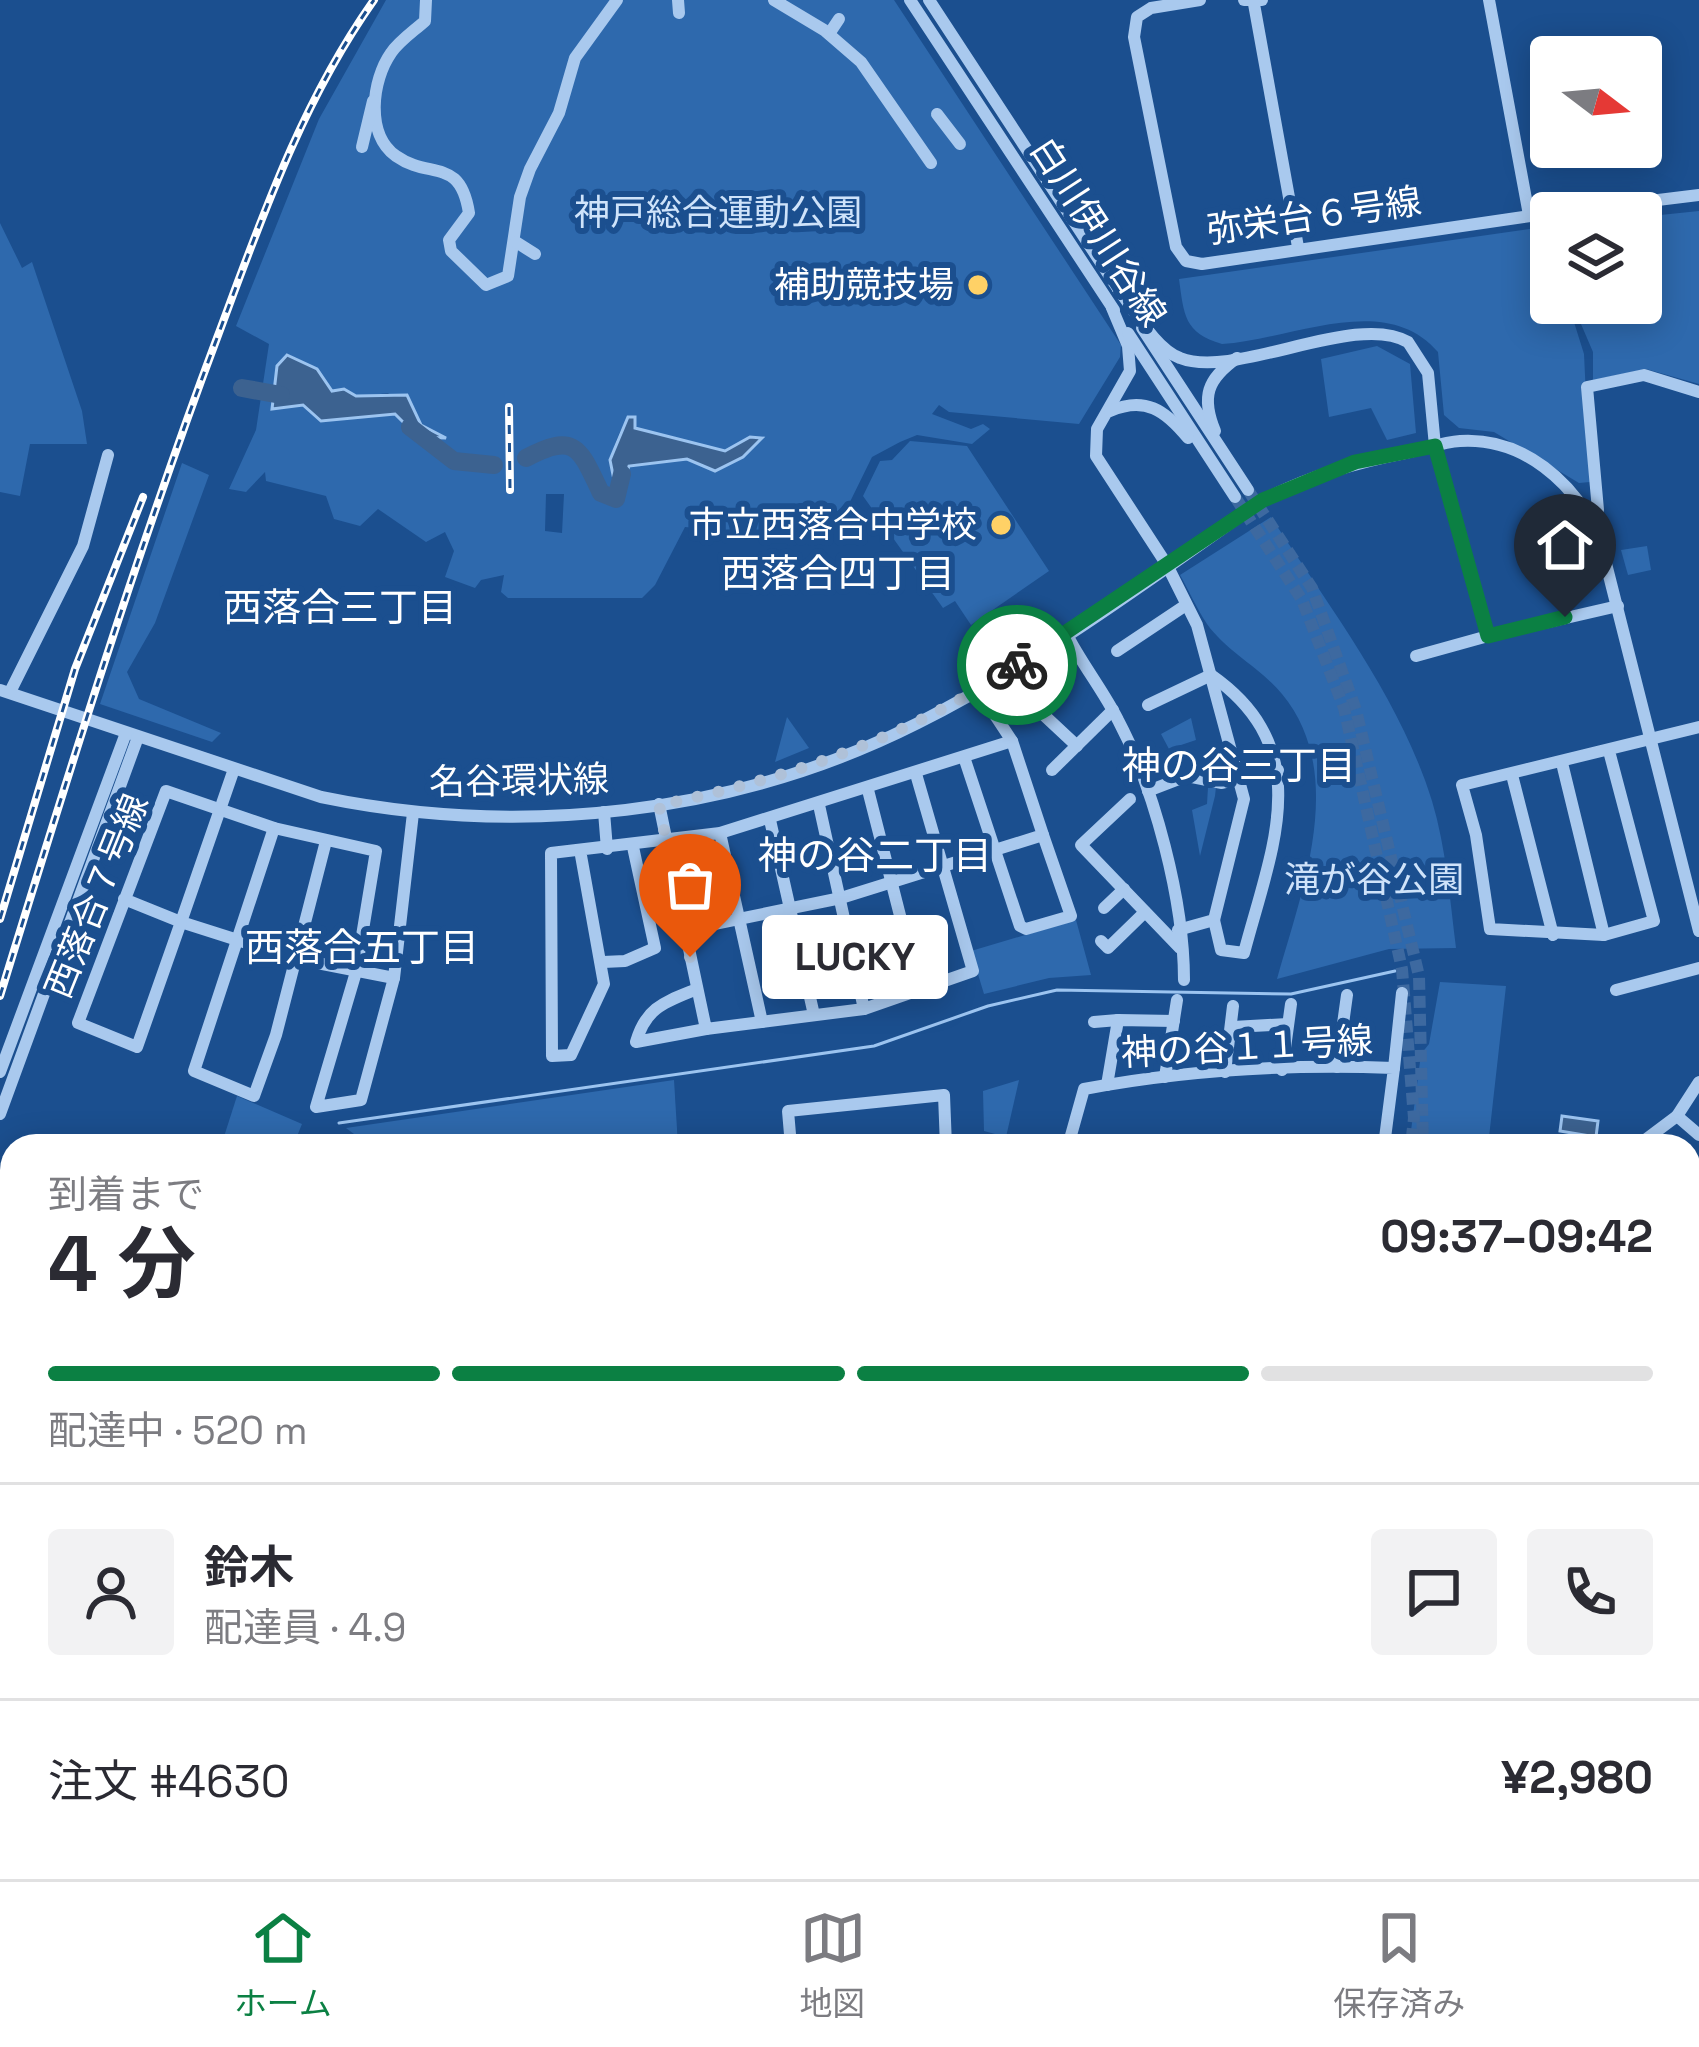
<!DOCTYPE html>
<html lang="ja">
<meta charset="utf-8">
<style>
:root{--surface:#fff;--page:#f2f2f3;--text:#2b2b33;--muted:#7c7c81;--line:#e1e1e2;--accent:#0b8043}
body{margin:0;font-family:"Space Grotesk","Noto Sans JP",sans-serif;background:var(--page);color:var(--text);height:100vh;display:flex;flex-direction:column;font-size:45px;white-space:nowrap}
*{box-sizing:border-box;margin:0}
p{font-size:39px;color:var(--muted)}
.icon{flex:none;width:66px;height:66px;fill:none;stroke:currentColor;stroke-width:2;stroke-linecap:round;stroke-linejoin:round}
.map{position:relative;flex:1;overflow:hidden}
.sheet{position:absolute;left:0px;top:1134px;width:1701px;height:747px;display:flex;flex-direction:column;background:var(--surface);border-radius:36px 36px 0 0;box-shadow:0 6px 30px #0003}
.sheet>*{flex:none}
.needle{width:78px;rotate:106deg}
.buttons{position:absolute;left:1530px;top:36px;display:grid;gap:24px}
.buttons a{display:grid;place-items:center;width:132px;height:132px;border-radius:12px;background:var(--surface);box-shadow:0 6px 30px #0003;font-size:60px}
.pin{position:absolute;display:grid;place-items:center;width:102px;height:102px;color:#fff;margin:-123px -51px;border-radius:50% 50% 50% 0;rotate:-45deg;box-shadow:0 0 12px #0007}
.pin .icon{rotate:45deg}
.courier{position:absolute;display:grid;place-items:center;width:120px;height:120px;margin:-60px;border:9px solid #0b8043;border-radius:50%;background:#fff;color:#222;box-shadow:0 3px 15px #0007}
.bubble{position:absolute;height:84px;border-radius:12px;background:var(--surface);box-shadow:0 6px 30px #0003;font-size:39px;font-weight:700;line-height:84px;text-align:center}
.headline em{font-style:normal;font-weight:700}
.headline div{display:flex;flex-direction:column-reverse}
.headline{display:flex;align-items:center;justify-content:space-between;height:204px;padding:0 48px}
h1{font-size:78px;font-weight:700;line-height:90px}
.bar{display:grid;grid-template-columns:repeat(4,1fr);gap:18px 12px;align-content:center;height:144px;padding:0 48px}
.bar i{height:15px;border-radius:9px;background:var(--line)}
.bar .current{background:var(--accent)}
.bar p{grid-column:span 4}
.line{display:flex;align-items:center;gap:30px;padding:0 48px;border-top:3px solid var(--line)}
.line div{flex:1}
.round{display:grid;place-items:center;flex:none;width:126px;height:126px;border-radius:12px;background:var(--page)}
.tab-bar{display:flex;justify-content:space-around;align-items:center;height:168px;border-top:3px solid var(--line);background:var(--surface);font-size:33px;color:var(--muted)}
.tab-bar a{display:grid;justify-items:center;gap:6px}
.tab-bar .current{color:var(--accent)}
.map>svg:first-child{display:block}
.green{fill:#2e69ad;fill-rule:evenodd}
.water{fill:#3c6290;stroke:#9cc4f0;stroke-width:3}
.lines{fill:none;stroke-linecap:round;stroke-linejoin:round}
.stream{stroke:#9cc4f0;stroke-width:3}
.river{stroke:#3c6290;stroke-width:18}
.minor-tunnel{stroke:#3d69a0;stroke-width:12;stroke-dasharray:12 6;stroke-linecap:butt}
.minor{stroke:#a9c9ee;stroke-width:12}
.rail-casing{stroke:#fff;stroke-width:8}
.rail{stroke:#1b4f8f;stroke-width:3;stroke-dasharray:9;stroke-linecap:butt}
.done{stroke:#afc1d8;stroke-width:12;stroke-dasharray:0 21.6}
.route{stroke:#0b8043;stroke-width:15}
.poi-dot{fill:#ffd166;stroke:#1b4f8f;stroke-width:4.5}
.labels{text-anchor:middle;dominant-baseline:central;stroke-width:12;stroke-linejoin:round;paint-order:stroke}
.park-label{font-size:36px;fill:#cfe3fa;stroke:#1b4f8f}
.street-label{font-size:36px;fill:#fff;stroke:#1b4f8f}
.poi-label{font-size:36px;fill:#fff;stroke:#1b4f8f;text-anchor:end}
.neighbourhood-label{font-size:39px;fill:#fff;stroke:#1b4f8f}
</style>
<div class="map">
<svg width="1699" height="1879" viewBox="0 0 1699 1879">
<rect width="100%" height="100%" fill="#1b4f8f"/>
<g class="green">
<path d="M386,0H894L1121,345L1120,357L1079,424L949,412L939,405L932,414L971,429L983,424L990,429L972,444L917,435L900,442L872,457L846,510L795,537L685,527L655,585L642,598H508L501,592L504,575L481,580L475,588L445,577L454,551L445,532L426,542L378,509L360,526L334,519L326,496L266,481L265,472L246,492L229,489L256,430L269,344L236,326L319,119ZM317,369L332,391L356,397L388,393L421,425L443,437L404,426L395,414L321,421L303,405ZM628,417L635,418V428L725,451L743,444L715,471L687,459L629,466L621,491C601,470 615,439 628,417ZM546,494H564L562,533L545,531Z"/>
<path d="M1699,211V384L1646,369L1593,380V352L1572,303H1641V217Z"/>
<path d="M0,223L22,268L32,262L82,411L87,444H30L20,496L0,492Z"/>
<path d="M1544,227L1551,248V303H1568L1584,354L1590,482L1579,483L1494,432L1459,428L1444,415L1438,352C1385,290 1291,340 1222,344C1184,333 1184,315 1179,279Z"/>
<path d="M1377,346L1410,364L1416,433L1387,440L1371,408L1329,417L1321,359Z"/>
<path d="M910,441L967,446L1049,571L971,625L955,601L943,608L863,496L880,461L892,460Z"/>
<path d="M182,463L209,475L155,623L127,672L139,699L221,733L212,742L100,704Z"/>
<path d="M1271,517C1329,607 1400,698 1432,801C1446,847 1450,900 1456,948L1389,949L1277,979C1302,890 1348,774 1282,694C1261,668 1227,652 1207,624C1197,609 1189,591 1180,575Z"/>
<path d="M1647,546L1651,570L1628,575L1621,550Z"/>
<path d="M787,717L809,748L775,762Z"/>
<path d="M1191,718L1196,740L1169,749L1161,734Z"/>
<path d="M1208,787H1216L1215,796L1200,856L1192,810L1207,804Z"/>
<path d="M1076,920L1091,975L1049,978L984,994L971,951Z"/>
<path d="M1440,982L1506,986L1488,1146H1409L1421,1054L1429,1044Z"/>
<path d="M674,1080L678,1146H370L346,1128Z"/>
<path d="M1019,1080L1006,1137L984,1131L983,1091Z"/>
<path d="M237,1096L302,1124L293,1146H221Z"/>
<path d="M12,1787V1869H576L555,1879H0V1795Z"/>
<path d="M777,1869H834L841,1879H760Z"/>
<path d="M888,1869H967V1871L955,1873V1879H896Z"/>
</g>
<g class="water">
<path d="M287,355L317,369L332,391L344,389L356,396L407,395L421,425L446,438L418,437L395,414L321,421L303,405L272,409L277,366Z"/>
<path d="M628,417H635V428L725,451L750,437L762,438L743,457L715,471L687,459L629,466L618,500L610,460Z"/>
<path d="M1001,620L1010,635L980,654L971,640Z"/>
<path d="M1562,1116L1598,1121L1596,1137L1560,1131Z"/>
<path d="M12,1833V1869H80L81,1879H0V1835Z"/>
</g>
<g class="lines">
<path class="stream" d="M339,1123L874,1046L988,1006L1057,990L1291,994L1395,971"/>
<g class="river">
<path d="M242,388L281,395"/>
<path d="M410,427L454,461L494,465"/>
<path d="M526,458C576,431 580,449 601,493L616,499L622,474"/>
</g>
<g class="minor-tunnel">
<path d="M1248,490L1312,588L1356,710L1419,976L1423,1146"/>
<path d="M1235,497L1302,600L1344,708L1402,969L1414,1118L1411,1146"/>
</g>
<g class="minor">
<path d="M426,0L425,21C414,31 399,41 391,53C372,80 365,134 396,156C430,180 460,156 469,213L449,240L451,251L486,285L508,276L520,197L530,169L559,113L575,58L617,0"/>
<path d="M678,0L679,13"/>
<path d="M774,0L824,30L861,62L931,163"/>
<path d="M910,0L1114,310"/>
<path d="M929,0L1122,295"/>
<path d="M1200,0L1151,8L1137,17L1134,37L1176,247L1186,261L1202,264L1551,213"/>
<path d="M1244,0H1262"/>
<path d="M1489,0L1529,215"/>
<path d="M1254,4L1298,247"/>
<path d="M829,34L839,19"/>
<path d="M937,114L960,144"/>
<path d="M362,147L373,101"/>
<path d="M1552,213L1699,195"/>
<path d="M516,242L535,254"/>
<path d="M1118,289C1134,309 1155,349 1180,358C1235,380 1356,311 1408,342L1428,373L1435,446L1488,636L1618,606"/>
<path d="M1112,308L1128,346L1130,371L1097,429L1096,456L1167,565L1197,625L1244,799L1214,920L1178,930"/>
<path d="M1142,328L1248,490"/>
<path d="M1128,333L1235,497"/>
<path d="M1110,411C1145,396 1165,410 1188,438"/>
<path d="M1215,431C1201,397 1207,379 1237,358"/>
<path d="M1598,510L1587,387L1644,375L1699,392"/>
<path d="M1066,633C1081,663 1103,690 1118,720C1155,790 1184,901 1184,980"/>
<path d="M1117,651L1186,605"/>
<path d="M1416,656L1488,636"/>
<path d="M0,690L321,797C520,838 736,815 918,723C1039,662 1152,578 1263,500C1310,476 1354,463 1405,453C1423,450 1442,442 1460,441C1524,437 1574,483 1599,536L1699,931"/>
<path d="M10,692L83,546L108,455"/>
<path d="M1032,704L1077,746"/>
<path d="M1148,705L1211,675C1318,750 1272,847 1244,953L1221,950L1214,920"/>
<path d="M1039,710L1060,687"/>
<path d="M1609,751L1654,921L1604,935L1490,929L1476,835L1462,785L1699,727"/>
<path d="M964,757L1020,926L1026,929L1071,916L1043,835"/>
<path d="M1562,763L1604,935"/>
<path d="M234,769L181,922L297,959L394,978L413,813"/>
<path d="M1052,770L1113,710"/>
<path d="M1512,775L1553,935"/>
<path d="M868,790L919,990"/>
<path d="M1148,791L1187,776L1222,783L1278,770"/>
<path d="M1130,799L1081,845L1180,948"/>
<path d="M659,804L685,930L841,898L1043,835L1012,741L979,691"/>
<path d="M819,805L864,1009"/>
<path d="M604,812L607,849"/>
<path d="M770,820L814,1015"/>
<path d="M274,828L194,1071L254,1096L276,1035L326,841"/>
<path d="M720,833L762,1022"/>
<path d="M580,850L604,984L571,1055L552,1056L551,853L720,833L1012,741"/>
<path d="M124,899L181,922L137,1047L78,1023L166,791L274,828L376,851L356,972L316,1107L361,1100L394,978"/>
<path d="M1104,908L1124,889"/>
<path d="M685,930L706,1029L864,1009L973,971L916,774"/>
<path d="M1101,941L1108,948L1145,912"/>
<path d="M603,962L625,961L655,948L633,847"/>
<path d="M697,989C665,1002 646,1007 636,1042L706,1029"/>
<path d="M1616,990L1699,968"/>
<path d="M1094,1022L1118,1020"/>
<path d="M1233,1027L1288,1024"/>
<path d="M1337,1067L1347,995"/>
<path d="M1394,1068L1402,993"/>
<path d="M1282,1070L1291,1004"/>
<path d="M0,1072L126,733"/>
<path d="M1225,1072L1233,1006"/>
<path d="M1165,1077L1177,1000"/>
<path d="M1107,1085L1118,1020L1174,1021"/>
<path d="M0,1114L138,737"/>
<path d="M1677,1116L1699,1135"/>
<path d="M791,1146L788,1111L944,1095L946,1146"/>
<path d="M1068,1146L1084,1089C1185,1070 1292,1064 1394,1068L1384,1146"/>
<path d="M1637,1146L1677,1116L1699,1082"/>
<path d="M1689,1187L1699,1235"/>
<path d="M1689,1329L1699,1327"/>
<path d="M1689,1398L1699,1396"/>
<path d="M1689,1430L1699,1491"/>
<path d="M1689,1536L1699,1534"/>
<path d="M0,1564L12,1565"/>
<path d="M1689,1748L1699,1686"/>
<path d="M0,1770L12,1762"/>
<path d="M1689,1856L1699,1859"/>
<path d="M274,1869L276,1879"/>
<path d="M669,1869V1879"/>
<path d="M843,1869L850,1879"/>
<path d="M1150,1869L1167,1879"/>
<path d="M1521,1869L1545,1879"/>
<path d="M579,1879L601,1869"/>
<path d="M737,1879L757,1869"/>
<path d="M1064,1879L1071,1869"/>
<path d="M1180,1879L1187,1869"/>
<path d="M1259,1879L1262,1869"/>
<path d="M1311,1879L1314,1869"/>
<path d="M1322,1879L1325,1869"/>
<path d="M1569,1879L1572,1869"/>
<path d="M1616,1879L1619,1869"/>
<path d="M1662,1879L1665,1869"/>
</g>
<g class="rail-casing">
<g id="rail">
<path d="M509,407L510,490"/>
<path d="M0,919L75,669L143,497"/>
<path d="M0,996C68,775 136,554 217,338C261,220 301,103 374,0"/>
</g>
</g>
<use href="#rail" class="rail"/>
</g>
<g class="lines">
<path class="done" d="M690,957L659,805C788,779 906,738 1017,665"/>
<path class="route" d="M1017,665L1263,500L1355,462L1435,446L1488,636L1565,617"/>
</g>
<g class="poi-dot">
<circle cx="978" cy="285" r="12"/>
<circle cx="1001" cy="525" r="12"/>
</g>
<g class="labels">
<g class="park-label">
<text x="718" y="213">神戸総合運動公園</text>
<text x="1374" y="880">滝が谷公園</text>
</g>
<g class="street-label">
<text transform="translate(1314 216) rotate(-8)">弥栄台６号線</text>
<text transform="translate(1098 232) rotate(57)">白川伊川谷線</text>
<text transform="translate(519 781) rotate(-1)">名谷環状線</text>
<text transform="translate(97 896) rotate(-68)">西落合７号線</text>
<text transform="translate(1247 1047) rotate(-3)">神の谷１１号線</text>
</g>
<g class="poi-label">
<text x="954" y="285">補助競技場</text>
<text x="977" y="525">市立西落合中学校</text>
</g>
<g class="neighbourhood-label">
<text x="838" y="573">西落合四丁目</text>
<text x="340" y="607">西落合三丁目</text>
<text x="1239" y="765">神の谷三丁目</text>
<text x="875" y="855">神の谷二丁目</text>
<text x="362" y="947">西落合五丁目</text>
</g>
</g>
</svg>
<div class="buttons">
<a><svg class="needle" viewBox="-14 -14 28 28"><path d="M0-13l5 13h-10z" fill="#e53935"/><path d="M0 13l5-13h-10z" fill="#7c7c81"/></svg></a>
<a><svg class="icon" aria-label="layers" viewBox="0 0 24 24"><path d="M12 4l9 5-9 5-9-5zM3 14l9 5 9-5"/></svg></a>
</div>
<div class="pin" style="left:690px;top:957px;background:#ea580c"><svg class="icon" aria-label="bag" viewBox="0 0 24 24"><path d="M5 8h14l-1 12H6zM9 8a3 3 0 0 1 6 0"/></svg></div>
<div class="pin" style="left:1565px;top:617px;background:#1f2937"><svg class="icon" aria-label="home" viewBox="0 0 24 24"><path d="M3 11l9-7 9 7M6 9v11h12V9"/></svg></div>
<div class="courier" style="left:1017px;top:665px"><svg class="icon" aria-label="bike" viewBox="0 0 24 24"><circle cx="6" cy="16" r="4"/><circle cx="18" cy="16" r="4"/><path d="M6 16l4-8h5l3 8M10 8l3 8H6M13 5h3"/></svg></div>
<div class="bubble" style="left:762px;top:915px;width:186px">LUCKY</div>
<section class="sheet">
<div class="headline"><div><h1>4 分</h1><p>到着まで</p></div><em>09:37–09:42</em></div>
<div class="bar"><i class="current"></i><i class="current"></i><i class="current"></i><i></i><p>配達中 · 520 m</p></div>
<div class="line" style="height:216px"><a class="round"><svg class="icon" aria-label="person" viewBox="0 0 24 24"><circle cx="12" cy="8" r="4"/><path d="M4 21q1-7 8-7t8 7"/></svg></a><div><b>鈴木</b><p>配達員 · 4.9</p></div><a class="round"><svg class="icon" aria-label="chat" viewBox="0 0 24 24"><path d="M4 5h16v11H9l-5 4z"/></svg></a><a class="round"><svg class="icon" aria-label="phone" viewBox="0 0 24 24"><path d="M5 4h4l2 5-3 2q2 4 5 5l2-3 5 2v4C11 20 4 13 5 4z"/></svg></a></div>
<div class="line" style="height:156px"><div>注文 #4630</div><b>¥2,980</b></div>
</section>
</div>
<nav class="tab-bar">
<a class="current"><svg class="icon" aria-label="home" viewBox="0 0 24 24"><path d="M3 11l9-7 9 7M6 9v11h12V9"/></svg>ホーム</a>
<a><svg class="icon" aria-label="map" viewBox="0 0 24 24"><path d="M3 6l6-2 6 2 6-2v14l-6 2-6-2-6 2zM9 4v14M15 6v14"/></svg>地図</a>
<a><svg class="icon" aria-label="saved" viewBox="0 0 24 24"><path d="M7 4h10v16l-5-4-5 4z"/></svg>保存済み</a>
</nav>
